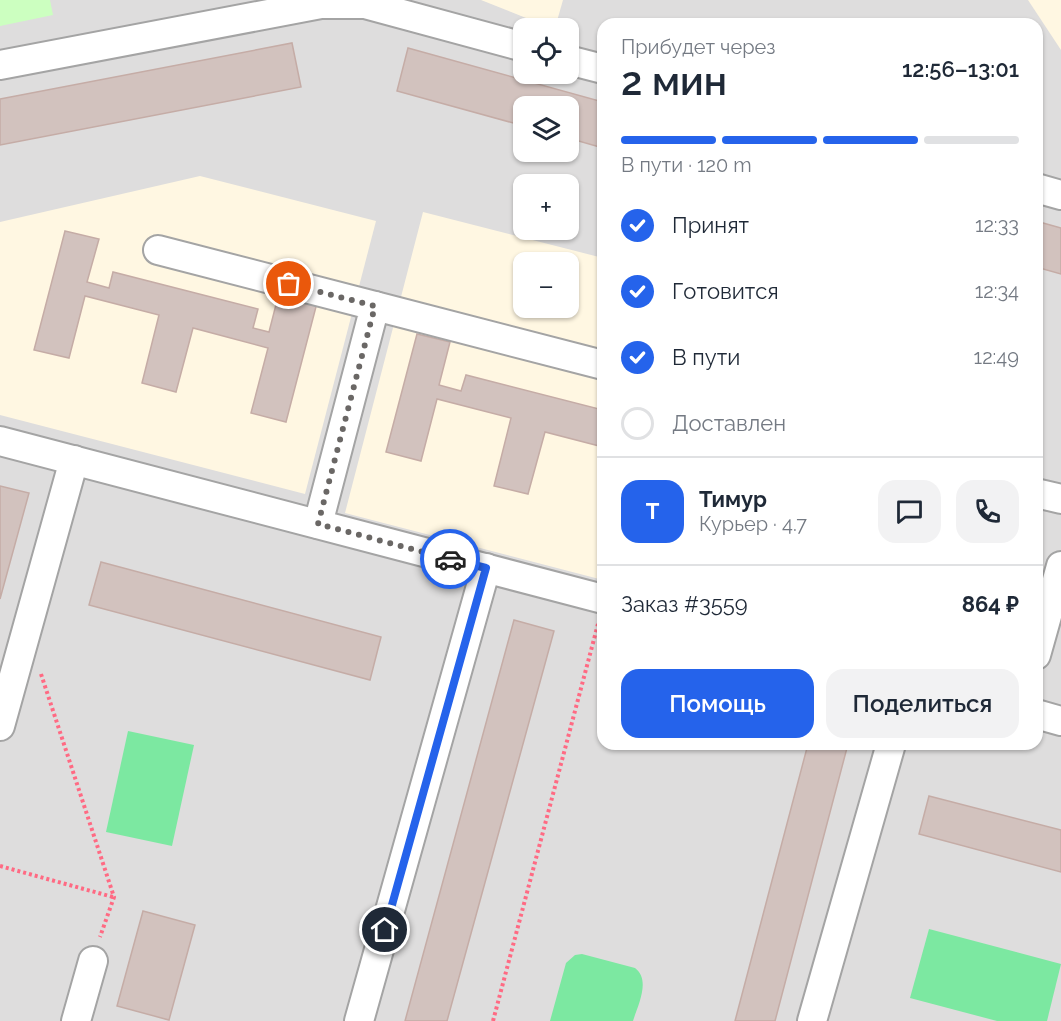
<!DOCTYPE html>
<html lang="ru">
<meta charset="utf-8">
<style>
:root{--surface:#fff;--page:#f2f2f3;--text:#1f2937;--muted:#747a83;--line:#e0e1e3;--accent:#2563eb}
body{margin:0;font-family:Raleway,sans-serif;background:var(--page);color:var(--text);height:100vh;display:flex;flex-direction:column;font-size:22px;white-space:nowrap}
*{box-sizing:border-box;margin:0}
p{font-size:20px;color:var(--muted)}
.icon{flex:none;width:33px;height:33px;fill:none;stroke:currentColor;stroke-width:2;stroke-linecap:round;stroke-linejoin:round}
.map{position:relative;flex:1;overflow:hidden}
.drawer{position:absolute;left:597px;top:18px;width:446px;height:732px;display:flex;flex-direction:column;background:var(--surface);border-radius:18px;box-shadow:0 2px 4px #0004}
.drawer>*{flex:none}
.controls{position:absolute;left:513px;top:18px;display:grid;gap:12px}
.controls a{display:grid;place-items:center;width:66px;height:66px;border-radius:12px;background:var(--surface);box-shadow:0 2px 4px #0004;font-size:30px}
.pin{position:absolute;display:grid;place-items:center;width:51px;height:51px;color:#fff;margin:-26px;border:3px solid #fff;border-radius:50%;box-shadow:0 2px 6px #0007}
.courier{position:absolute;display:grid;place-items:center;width:60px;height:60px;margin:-30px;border:4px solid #2563eb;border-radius:50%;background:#fff;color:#222;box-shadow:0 2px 8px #0007}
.overview em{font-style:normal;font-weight:600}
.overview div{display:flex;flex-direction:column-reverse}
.overview{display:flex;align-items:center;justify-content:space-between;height:102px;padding:0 24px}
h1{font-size:39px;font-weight:600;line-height:45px}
.bar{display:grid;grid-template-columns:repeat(4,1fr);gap:9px 6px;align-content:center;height:72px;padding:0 24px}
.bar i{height:8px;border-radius:4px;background:var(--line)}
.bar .active{background:var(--accent)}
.bar p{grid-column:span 4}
.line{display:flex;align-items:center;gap:15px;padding:0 24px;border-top:2px solid var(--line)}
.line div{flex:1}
.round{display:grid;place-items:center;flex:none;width:63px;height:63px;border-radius:18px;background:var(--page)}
ol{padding:0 24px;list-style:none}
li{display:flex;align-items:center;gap:18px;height:66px}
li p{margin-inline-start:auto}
li .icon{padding:6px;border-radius:50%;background:var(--accent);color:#fff;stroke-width:4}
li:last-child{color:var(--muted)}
li i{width:33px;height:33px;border:3px solid var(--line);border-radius:50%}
.action{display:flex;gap:12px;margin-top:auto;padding:12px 24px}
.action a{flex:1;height:69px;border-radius:18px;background:var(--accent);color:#fff;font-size:24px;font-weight:600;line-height:69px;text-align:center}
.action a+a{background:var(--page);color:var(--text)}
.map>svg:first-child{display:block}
.residential{fill:#dedddd;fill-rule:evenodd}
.education{fill:#fff7e2;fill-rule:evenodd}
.park{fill:#ccffc0}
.pitch{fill:#7ce8a1}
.building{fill:#d2c2be;stroke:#c5aca6;stroke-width:1.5}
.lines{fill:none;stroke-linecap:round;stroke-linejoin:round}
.minor-casing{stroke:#a4a4a4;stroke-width:32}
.path{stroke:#ff6a83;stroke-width:4;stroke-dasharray:3 3;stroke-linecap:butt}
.minor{stroke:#fff;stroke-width:28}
.done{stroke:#6a6765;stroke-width:6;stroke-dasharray:0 10.8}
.route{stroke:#2563eb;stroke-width:8}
</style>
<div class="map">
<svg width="1061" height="1021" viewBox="0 0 1061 1021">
<rect width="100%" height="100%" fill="#f2ebe6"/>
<path class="residential" d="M0,0H1061V1021H0ZM603,24H1036V744H603ZM524,28H568V74H524ZM524,106H568V152H524ZM524,184H568V230H524ZM524,262H568V308H524Z"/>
<g class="education">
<path d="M481,0H563L555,28H551Z"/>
<path d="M1028,0H1061V50Z"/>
<path d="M200,176L376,221L305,494L0,415V222Z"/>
<path d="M423,212L603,258V580L345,513ZM524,262H568V308H524Z"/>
</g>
<path class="park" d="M0,0H50L53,15L0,26Z"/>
<g class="pitch">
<path d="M128,731L194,745L172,846L106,832Z"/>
<path d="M929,929L1061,964L1047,1021H997L910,998Z"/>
<path d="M582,954L635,968C651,980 638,1005 633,1021H550L566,963L575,955Z"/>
</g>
<g class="building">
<path d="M292,43L301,87L0,145V99Z"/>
<path d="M408,48L603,102V148L568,138V106H524V126L397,91Z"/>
<path d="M1036,221L1061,228V274L1036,267Z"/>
<path d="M65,231L99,239L87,282L109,288L113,272L258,309L253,328L269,332L280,289L318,299L286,422L251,413L268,348L193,328L176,392L142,383L159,315L85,296L69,358L34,350Z"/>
<path d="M417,334L450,342L439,385L461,391L466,375L603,410V447L545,432L528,494L494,486L511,418L437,399L421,461L386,452Z"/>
<path d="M0,486L29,493L0,599Z"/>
<path d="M101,562L381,637L370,680L89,605Z"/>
<path d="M514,620L554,631L447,1021H405Z"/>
<path d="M808,744H848L775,1021H735Z"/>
<path d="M929,796L1061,830V872L919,834Z"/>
<path d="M143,911L195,925L169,1020L117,1006Z"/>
</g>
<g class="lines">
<g class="minor-casing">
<g id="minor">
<path d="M568,60L603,69"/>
<path d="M0,65L321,4H365L524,47"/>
<path d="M1036,188L1061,195"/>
<path d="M158,250L375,306L318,524"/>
<path d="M375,306L603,365"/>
<path d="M0,441L603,599"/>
<path d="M1036,493L1061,499"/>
<path d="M1036,655L1061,566"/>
<path d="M1036,714L1061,721"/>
<path d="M0,726L74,460"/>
<path d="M76,1021L93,961"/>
<path d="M359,1021L486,568"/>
<path d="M812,1021L891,744"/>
</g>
</g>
<g class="path">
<path d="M41,674L114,897L100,937"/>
<path d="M0,866L113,897"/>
<path d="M493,1021L598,624"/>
</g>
<use href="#minor" class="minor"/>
</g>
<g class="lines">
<path class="done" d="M289,284L375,306L318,524L450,559"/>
<path class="route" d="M385,930L486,568L450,559"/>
</g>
</svg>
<div class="controls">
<a><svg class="icon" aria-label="locate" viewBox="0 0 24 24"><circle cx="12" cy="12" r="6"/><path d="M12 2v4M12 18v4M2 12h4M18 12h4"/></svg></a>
<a><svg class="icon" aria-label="layers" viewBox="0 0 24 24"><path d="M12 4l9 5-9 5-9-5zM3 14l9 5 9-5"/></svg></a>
<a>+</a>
<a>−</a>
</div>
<div class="pin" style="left:289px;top:284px;background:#ea580c"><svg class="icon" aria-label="bag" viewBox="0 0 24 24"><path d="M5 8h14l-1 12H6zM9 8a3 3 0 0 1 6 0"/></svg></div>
<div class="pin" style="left:385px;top:930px;background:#1f2937"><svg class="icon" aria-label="home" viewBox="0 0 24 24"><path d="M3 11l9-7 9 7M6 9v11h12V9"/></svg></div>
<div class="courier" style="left:450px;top:559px"><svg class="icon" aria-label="car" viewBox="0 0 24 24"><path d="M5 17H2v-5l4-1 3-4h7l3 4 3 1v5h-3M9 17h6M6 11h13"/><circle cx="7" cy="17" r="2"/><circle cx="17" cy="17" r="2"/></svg></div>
<section class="drawer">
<div class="overview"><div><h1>2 мин</h1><p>Прибудет через</p></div><em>12:56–13:01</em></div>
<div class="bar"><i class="active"></i><i class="active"></i><i class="active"></i><i></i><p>В пути · 120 m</p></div>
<ol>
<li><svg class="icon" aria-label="check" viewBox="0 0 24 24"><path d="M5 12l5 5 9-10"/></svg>Принят<p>12:33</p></li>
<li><svg class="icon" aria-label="check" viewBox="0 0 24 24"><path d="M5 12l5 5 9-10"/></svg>Готовится<p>12:34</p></li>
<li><svg class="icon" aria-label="check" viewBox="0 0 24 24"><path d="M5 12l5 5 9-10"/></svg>В пути<p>12:49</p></li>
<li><i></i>Доставлен</li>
</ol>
<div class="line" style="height:108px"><b class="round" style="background:var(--accent);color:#fff">Т</b><div><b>Тимур</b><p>Курьер · 4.7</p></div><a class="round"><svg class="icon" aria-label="chat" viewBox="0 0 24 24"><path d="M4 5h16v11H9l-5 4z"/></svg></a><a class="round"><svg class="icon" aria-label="phone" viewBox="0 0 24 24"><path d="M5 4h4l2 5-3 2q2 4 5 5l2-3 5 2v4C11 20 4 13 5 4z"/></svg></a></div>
<div class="line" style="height:78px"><div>Заказ #3559</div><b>864 ₽</b></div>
<div class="action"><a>Помощь</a><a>Поделиться</a></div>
</section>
</div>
